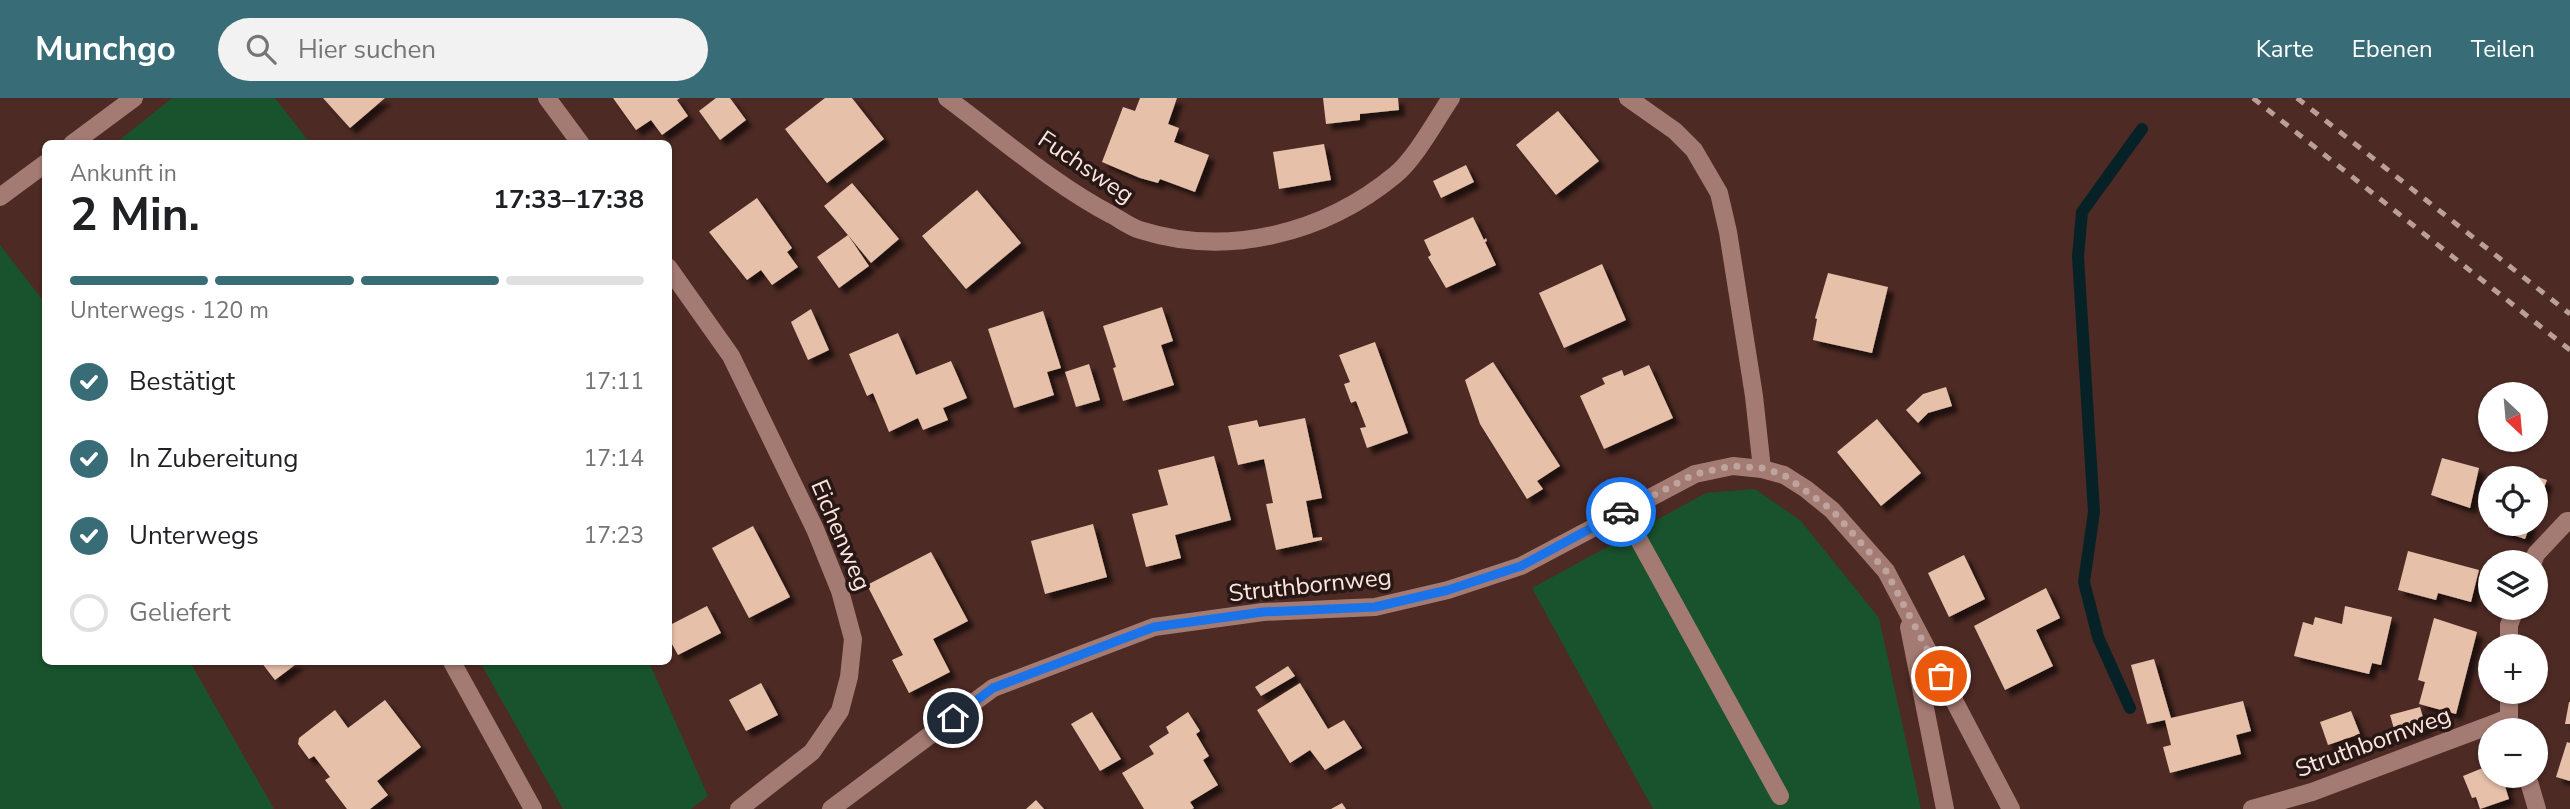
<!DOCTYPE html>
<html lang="de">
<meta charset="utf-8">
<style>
:root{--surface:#fff;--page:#f2f2f2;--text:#202124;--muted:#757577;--line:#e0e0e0;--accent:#386d78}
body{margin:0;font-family:"Nunito Sans",sans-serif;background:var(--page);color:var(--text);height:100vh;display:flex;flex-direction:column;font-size:26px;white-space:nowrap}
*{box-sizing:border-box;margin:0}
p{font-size:23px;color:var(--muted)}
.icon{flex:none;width:38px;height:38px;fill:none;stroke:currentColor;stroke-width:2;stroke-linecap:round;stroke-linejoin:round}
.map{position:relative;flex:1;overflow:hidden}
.side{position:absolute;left:42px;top:42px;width:630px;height:525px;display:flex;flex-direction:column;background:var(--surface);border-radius:10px;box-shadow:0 2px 5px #0004}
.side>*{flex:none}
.needle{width:46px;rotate:154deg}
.controls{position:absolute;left:2478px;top:284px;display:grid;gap:14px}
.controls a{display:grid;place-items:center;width:70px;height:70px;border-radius:50%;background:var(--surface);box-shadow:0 2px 5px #0004;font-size:35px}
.pin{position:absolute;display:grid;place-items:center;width:60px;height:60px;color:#fff;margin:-30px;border:4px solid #fff;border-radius:50%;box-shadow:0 2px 7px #0007}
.courier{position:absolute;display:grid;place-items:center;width:70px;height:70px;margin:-35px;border:5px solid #1a73e8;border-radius:50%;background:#fff;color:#222;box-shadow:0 2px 9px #0007}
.head em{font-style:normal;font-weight:700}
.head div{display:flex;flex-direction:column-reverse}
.head{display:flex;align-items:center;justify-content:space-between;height:119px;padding:0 28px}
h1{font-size:46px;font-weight:700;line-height:52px}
.bar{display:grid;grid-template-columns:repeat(4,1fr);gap:10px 7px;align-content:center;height:84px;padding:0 28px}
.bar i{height:9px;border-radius:5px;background:var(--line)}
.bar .active{background:var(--accent)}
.bar p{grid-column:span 4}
ol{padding:0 28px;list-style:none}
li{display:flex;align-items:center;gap:21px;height:77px}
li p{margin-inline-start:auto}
li .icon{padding:7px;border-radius:50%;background:var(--accent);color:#fff;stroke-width:4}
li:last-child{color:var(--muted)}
li i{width:38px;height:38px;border:4px solid var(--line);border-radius:50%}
header{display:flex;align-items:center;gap:42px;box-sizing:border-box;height:98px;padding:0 35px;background:var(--accent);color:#fff}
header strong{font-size:33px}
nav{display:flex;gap:38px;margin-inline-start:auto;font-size:24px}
.search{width:490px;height:63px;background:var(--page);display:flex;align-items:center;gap:18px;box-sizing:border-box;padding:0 24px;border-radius:38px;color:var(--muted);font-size:26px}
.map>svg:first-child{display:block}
.green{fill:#19532d}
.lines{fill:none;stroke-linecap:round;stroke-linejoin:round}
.stream{stroke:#072227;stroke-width:12}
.building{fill:#e7c0aa;filter:url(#shadow)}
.lane{stroke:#a47b72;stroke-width:18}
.street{stroke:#a47b72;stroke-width:18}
.rail{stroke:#ba9e98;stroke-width:5;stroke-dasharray:9 9;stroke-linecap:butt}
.done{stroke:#bfa39e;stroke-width:7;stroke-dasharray:0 12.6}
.route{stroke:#1a73e8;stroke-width:9}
.labels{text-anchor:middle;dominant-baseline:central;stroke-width:7;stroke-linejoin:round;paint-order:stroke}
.street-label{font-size:24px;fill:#fce4df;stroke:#281815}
</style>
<header>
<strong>Munchgo</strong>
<div class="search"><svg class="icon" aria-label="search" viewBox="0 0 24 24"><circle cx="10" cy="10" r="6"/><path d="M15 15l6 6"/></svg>Hier suchen</div>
<nav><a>Karte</a><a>Ebenen</a><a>Teilen</a></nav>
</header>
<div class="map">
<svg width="2570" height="711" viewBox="0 0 2570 711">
<defs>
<filter id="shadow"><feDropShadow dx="6" dy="6" stdDeviation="2" flood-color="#0009"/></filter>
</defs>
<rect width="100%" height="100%" fill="#4d2a24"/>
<g class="green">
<path d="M172,0H275L310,45H116Z"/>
<path d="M0,147L45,205L46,564H190L274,711H0Z"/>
<path d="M1755,391L1801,423L1879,520L1921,711H1653L1532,490L1706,395Z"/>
<path d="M480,564H649L708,698L691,711H563Z"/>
</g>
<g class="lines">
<path class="stream" d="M2130,610L2098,539L2084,484L2094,414L2078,159L2082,114L2142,31"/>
</g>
<g class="building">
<path d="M323,0H385L350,30Z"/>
<path d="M613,0H680L677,2L688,18L662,37L651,22L636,32Z"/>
<path d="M716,0H730L746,22L720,42L699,13Z"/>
<path d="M825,0H852L884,41L827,85L785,31Z"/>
<path d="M1140,0H1177L1168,26L1179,30L1174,44L1209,57L1195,94L1160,81L1158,85L1140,80L1102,64L1123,9L1135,13Z"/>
<path d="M1323,0H1398L1399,12L1360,16V22L1326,26Z"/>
<path d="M1558,13L1599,63L1556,97L1516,47Z"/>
<path d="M1324,46L1331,82L1279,91L1273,54Z"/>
<path d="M1466,67L1474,84L1441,100L1433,83Z"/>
<path d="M852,85L899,141L871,165L824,108Z"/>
<path d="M977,92L1021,145L966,191L922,138Z"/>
<path d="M757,100L792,150L787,154L798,169L772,187L761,172L747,182L709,134Z"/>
<path d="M1473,119L1484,142L1486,140L1487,143L1485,144L1496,167L1446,190L1428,159L1431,157L1424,142Z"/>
<path d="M848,137L869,168L839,190L817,159Z"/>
<path d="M1602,166L1626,222L1564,250L1539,195Z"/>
<path d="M1828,175L1888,189L1872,255L1813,242L1817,221L1815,220Z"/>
<path d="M1162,209L1173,243L1161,247L1174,287L1123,303L1113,270L1116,269L1103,228Z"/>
<path d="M811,211L829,252L808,262L791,224Z"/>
<path d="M1043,213L1061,270L1047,274L1054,297L1014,310L988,231Z"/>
<path d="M898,235L916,277L951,263L967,300L943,310L948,322L923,332L918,320L889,334L873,295L867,298L849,256Z"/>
<path d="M1375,244L1408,335L1367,350L1360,330L1366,329L1356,303L1351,305L1344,286L1350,284L1339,257Z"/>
<path d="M1493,264L1560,368L1537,383L1543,391L1527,401L1480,326L1465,282Z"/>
<path d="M1089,266L1100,302L1076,309L1065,274Z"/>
<path d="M1649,267L1673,320L1604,351L1580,298L1605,286L1602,280L1622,272L1624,278Z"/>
<path d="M1946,289L1952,308L1928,315L1918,325L1906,312L1923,296Z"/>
<path d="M1305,320L1322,400L1306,403L1313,440L1322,439V442L1276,452L1266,406L1273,405L1264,361L1238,367L1228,328L1257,322L1259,329Z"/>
<path d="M1877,321L1921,375L1881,408L1837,354Z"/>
<path d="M1214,358L1231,422L1175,437L1181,460L1146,469L1132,416L1168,407L1158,372Z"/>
<path d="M2442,360L2479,370L2470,410L2431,397Z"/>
<path d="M2509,369L2547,382L2536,412V380H2505Z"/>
<path d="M2490,425H2531L2525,441L2488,429Z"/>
<path d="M1093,426L1107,479L1045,496L1031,443Z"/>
<path d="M753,428L790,499L749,520L712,450Z"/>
<path d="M2408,453L2479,472L2471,504L2438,495L2436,502L2398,492Z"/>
<path d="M931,454L968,523L933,541L950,574L909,595L892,562L903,557L867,487Z"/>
<path d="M1964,457L1985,501L1949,519L1928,475Z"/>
<path d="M2046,490L2060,520L2036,532L2053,568L2005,592L1974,528Z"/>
<path d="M707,508L721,535L678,557L668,539V528Z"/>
<path d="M2345,508L2392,519L2381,567L2372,565L2369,576L2294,558L2303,524L2313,527L2315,519L2342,526Z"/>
<path d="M2434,520L2477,534L2456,616L2419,606L2425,584L2418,582Z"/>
<path d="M2154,561L2171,620L2243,603L2251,633L2236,637L2241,656L2170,675L2163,649L2171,647L2165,622L2147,626L2131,567Z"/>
<path d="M261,564H299L275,582Z"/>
<path d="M1288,568L1295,578L1261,598L1255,589Z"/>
<path d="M761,585L778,617L746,633L729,602Z"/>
<path d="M1300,585L1328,631L1344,622L1362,650L1325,672L1310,652L1290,665L1257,612Z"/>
<path d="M385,602L421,649L377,683L388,697L370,711H347L325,682L330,679L314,658L309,661L298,646L299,640L335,612L348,630Z"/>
<path d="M2569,604H2570V626H2565Z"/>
<path d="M2420,609L2426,630L2396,638L2390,617Z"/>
<path d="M2351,613L2360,636L2328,647L2320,624Z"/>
<path d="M1092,614L1121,661L1100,673L1071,626Z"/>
<path d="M1188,614L1200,633L1196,636L1209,658L1203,662L1218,687L1190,704L1194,710L1192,711H1144L1122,675L1154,656L1149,648L1169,635L1166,629Z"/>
<path d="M2567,644L2570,645V683L2556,679Z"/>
<path d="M2490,667V677H2505L2508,686L2505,688L2509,701L2480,711L2476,699L2472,700L2463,678Z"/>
<path d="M1036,702L1044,711H1026Z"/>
<path d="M1342,705L1346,711H1331Z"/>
</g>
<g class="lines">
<path class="lane" d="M452,564L533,711"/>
<g class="street">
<path d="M547,0L581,46"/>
<path d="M947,0C1001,40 1053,86 1112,117C1121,122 1130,129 1140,132C1228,160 1325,135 1395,77C1415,61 1436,22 1451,0"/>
<path d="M1628,0L1675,33L1694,52L1719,95L1728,134L1754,298L1762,371"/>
<path d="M72,46L134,0"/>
<path d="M0,99L46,65"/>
<path d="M668,169L731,258L815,431L840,493L853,541L849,579L840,613L812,654L739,711"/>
<path d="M1623,413L1780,698"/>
<path d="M2533,464L2536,456L2567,423H2570"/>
<path d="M1909,529L1945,711"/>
<path d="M2509,548V527L2516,509"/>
<path d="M2527,677L2537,711"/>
<path d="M831,711L993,590L1154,529L1263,514L1375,509L1448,492L1521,468L1695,376L1733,368L1762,371L1784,377L1806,391L1832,412L1886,473L2011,711"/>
<path d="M2252,711L2312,694L2509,620V593"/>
</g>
<g class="rail">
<path d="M2253,0L2570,252"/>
<path d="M2297,0L2570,216"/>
</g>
</g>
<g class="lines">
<path class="done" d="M1621,414L1695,376L1732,368L1762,370L1784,377L1832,412L1886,473L1941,578"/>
<path class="route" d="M953,620L993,590L1154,529L1263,514L1375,509L1448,492L1521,468L1621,414"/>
</g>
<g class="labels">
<g class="street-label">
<text transform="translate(1086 69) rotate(34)">Fuchsweg</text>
<text transform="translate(841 437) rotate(67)">Eichenweg</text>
<text transform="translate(1310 487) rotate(-6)">Struthbornweg</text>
<text transform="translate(2373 644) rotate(-20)">Struthbornweg</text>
</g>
</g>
</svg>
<div class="controls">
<a><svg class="needle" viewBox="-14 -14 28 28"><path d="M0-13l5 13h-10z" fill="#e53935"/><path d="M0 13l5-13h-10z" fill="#757577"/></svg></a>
<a><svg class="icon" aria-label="locate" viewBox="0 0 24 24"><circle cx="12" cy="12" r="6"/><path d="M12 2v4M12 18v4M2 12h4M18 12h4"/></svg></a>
<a><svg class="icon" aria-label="layers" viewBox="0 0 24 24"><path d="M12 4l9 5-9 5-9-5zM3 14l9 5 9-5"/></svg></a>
<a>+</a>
<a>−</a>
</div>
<div class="pin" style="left:1941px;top:578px;background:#ea580c"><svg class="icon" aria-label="bag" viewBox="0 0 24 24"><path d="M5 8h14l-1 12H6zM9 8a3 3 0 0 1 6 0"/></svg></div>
<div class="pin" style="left:953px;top:620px;background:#1f2937"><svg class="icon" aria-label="home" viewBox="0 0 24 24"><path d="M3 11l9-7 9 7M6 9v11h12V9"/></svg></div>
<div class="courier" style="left:1621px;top:414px"><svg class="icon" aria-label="car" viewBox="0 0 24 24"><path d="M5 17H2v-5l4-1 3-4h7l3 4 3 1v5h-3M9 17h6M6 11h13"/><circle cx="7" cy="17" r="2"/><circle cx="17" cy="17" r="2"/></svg></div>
<section class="side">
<div class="head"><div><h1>2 Min.</h1><p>Ankunft in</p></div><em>17:33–17:38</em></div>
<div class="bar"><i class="active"></i><i class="active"></i><i class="active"></i><i></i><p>Unterwegs · 120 m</p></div>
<ol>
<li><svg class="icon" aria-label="check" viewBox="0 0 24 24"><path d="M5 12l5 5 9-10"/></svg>Bestätigt<p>17:11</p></li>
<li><svg class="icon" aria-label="check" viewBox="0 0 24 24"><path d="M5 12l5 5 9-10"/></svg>In Zubereitung<p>17:14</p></li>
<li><svg class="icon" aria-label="check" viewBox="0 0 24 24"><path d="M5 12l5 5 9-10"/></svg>Unterwegs<p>17:23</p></li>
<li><i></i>Geliefert</li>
</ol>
</section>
</div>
